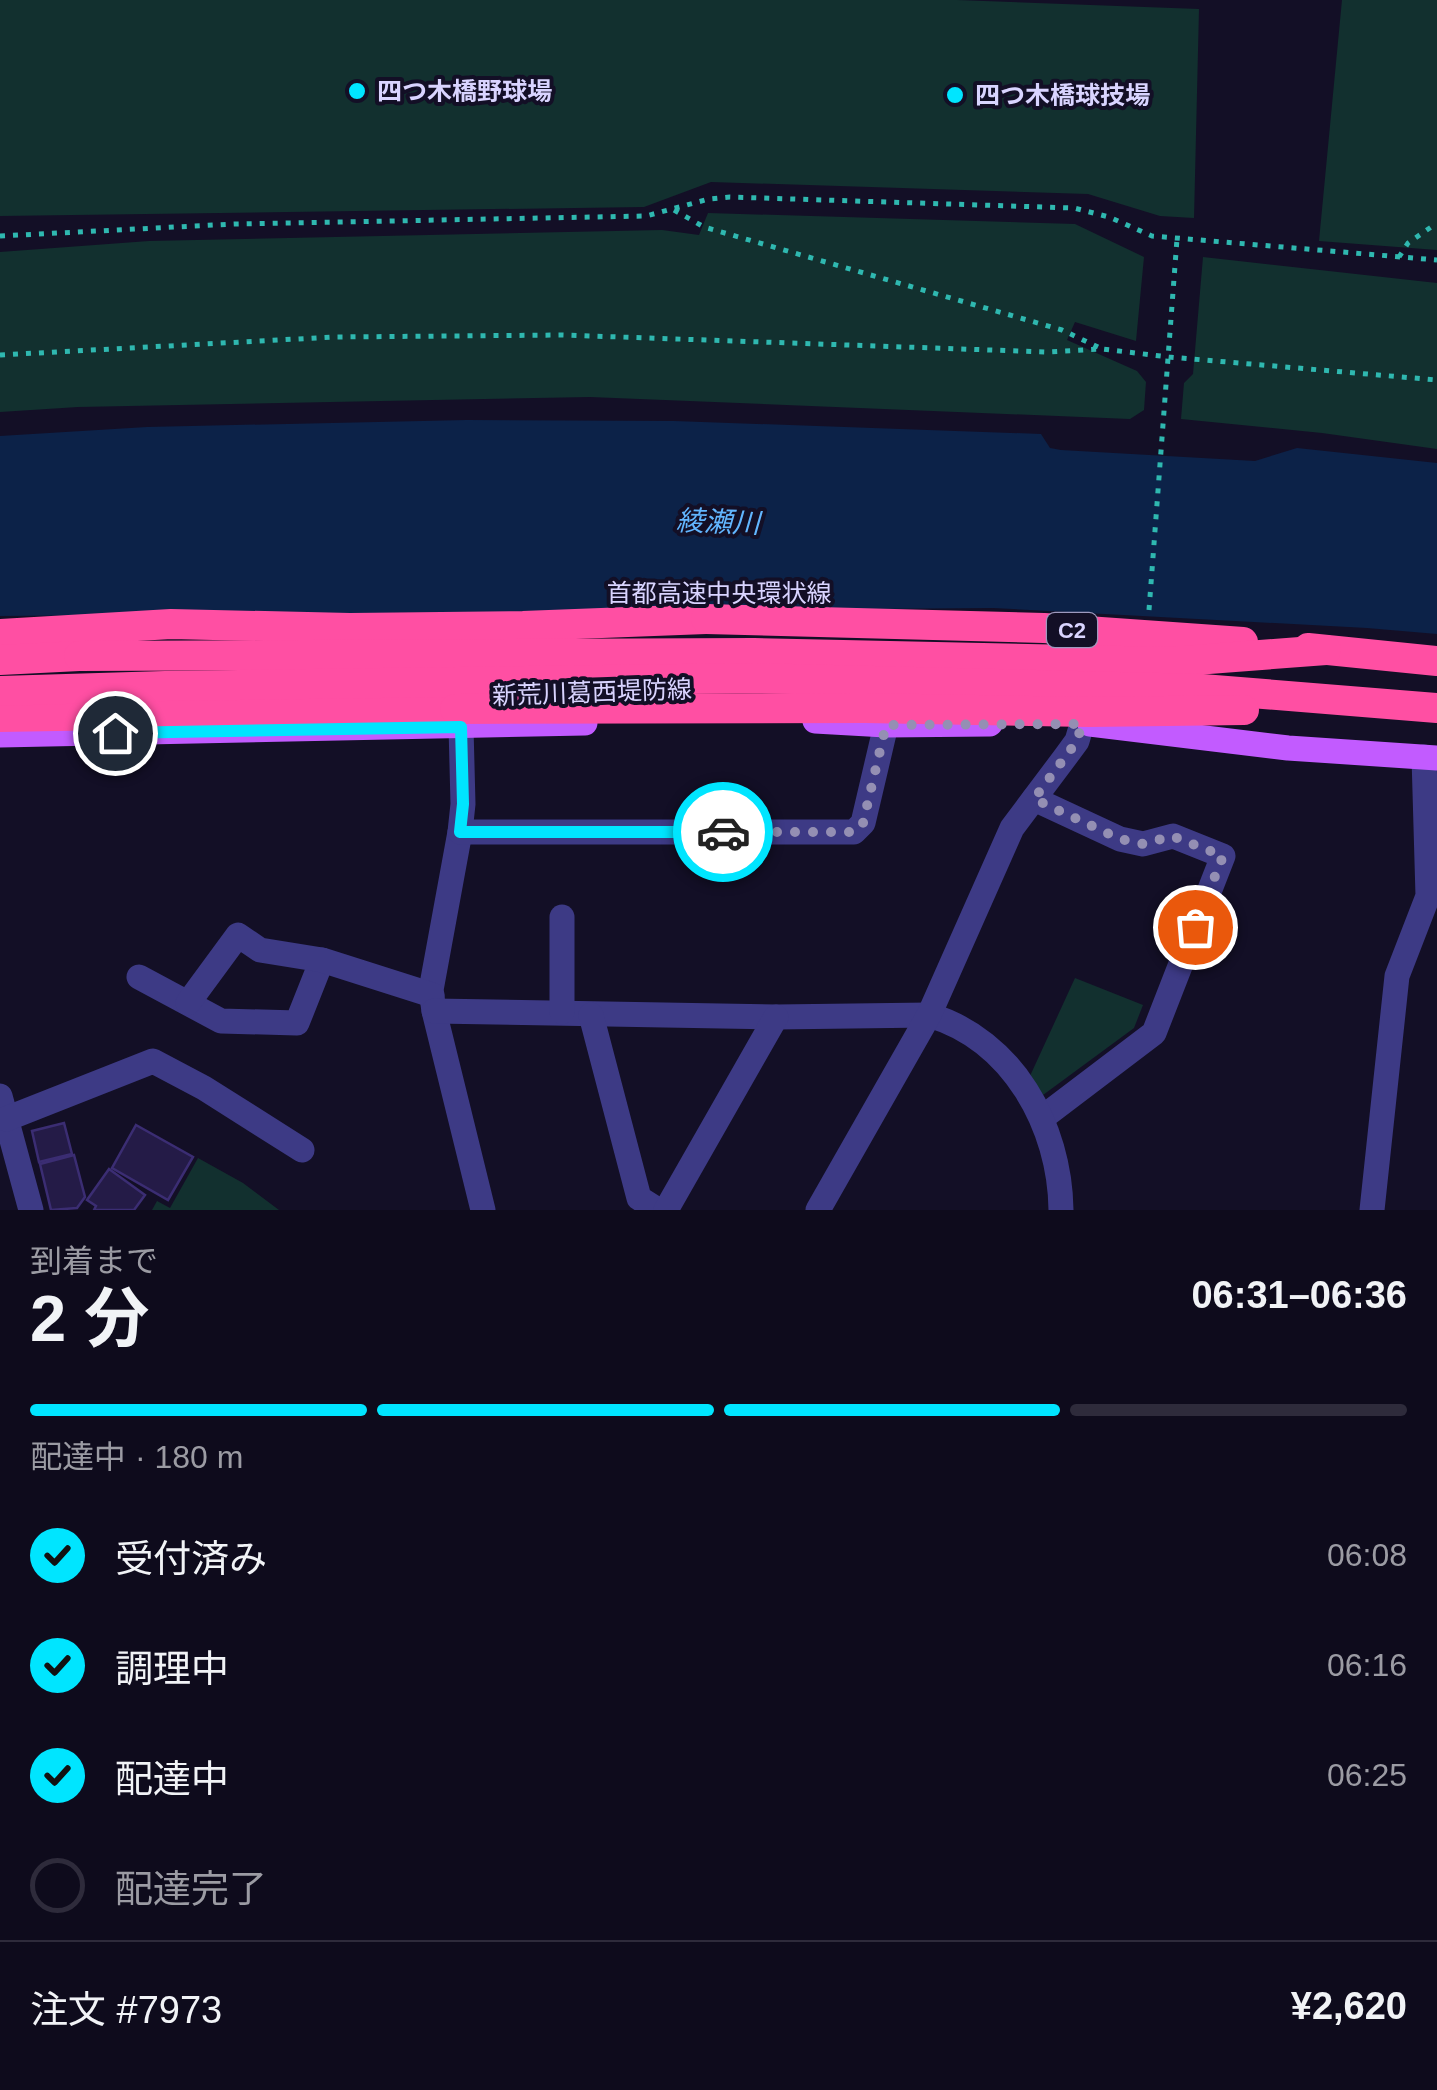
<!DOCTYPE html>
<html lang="ja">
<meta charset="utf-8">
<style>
:root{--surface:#0e0b1c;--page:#1c1929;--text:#f1f3f6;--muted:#9b9ba3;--line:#2e2b3b;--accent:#00e5ff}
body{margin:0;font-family:Helvetica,"Noto Sans JP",sans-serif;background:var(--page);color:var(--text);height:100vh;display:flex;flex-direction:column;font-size:38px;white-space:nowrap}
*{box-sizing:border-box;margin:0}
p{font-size:32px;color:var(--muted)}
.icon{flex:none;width:55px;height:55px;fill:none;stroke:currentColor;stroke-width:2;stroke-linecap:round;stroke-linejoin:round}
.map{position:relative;height:1210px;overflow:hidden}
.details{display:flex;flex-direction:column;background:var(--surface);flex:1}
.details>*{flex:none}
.pin{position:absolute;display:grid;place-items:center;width:85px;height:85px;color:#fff;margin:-42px;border:5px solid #fff;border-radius:50%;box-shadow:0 2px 10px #0007}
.courier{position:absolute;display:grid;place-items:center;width:100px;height:100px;margin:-50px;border:8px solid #00e5ff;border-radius:50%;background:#fff;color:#222;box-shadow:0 2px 12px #0007}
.head em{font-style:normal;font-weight:700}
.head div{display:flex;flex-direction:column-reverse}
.head{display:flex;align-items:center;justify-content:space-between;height:170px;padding:0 30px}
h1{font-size:65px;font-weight:700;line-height:75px}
.bar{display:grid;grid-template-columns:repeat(4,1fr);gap:15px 10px;align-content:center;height:120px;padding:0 30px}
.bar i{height:12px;border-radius:8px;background:var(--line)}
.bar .current{background:var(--accent)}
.bar p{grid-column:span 4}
.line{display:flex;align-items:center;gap:25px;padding:0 30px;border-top:2px solid var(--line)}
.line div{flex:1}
ol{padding:0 30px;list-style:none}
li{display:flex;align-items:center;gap:30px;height:110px}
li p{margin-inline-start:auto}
li .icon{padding:10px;border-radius:50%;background:var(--accent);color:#111;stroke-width:4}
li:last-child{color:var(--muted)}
li i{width:55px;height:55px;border:5px solid var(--line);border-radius:50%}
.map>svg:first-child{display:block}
.green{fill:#12302f}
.water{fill:#0c2248}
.building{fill:#241b47;stroke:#3b2d73;stroke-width:2.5}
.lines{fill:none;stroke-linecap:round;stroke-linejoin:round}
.path{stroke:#2fb8b0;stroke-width:5;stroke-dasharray:5 8;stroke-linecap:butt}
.minor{stroke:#3d3a85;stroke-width:25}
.major{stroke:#c25bff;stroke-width:25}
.highway{stroke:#ff4fa3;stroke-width:30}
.highway-bridge{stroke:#ff4fa3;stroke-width:30}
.done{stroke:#948fb3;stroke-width:10;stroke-dasharray:0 18}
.route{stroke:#00e5ff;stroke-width:12}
.poi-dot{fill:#00e5ff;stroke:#130f26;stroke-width:4}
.labels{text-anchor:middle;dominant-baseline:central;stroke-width:8;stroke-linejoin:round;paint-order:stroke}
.shield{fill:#130f26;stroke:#9e99be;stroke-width:2.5}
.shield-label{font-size:22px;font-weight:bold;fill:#d9d4ff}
.poi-label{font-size:25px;font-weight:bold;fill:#d9d4ff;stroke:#130f26;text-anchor:start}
.street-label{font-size:25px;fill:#d9d4ff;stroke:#130f26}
.water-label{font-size:28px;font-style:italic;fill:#62b6ff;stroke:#130f26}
</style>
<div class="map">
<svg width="1437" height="1210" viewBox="0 0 1437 1210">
<rect width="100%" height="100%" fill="#130f26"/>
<g class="green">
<path d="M0,0H957L1199,9L1194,218L1160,216L1088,194L711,182L644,207L0,216Z"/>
<path d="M1342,0H1437V250L1319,241Z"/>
<path d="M708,213L1075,224L1144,257L1136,341L1075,322L1067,340L1137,371L1146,382L1144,410L1130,419L590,397L78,407L0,412V252L149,241L662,230L699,235Z"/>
<path d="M1203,257L1437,283V449L1322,433L1181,419L1184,383L1193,374Z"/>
<path d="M1075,978L1143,1005L1134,1028L1043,1095L1030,1076Z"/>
<path d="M198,1158L243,1183L279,1210H152L157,1201L170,1208Z"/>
</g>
<path class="water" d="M467,420L674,421L1041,434L1050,448L1061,450L1255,461L1297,448L1437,463V634L1367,628L993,608L0,616V436L147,427Z"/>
<g class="building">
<path d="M64,1123L72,1154L39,1162L32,1131Z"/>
<path d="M136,1125L193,1157L168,1200L112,1168Z"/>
<path d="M74,1155L85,1197L77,1208L51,1210L40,1164Z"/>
<path d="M109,1169L145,1195L134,1210H94L96,1206L87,1200Z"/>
</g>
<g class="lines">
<g class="path">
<path d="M674,210L704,227L1062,330L1098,347"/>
<path d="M0,236L234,224L646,216L709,199L730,197L1074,208L1109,217L1152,236L1437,260"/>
<path d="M1399,257L1408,243L1437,223"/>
<path d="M0,355L334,337L563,335L1047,352L1102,349L1169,357L1437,380"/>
<path d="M1149,610L1177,239"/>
</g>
<g class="minor">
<path d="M461,727L463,804L460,832L431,990L434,1011L483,1210"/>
<path d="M1034,799L1120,839L1143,844L1173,836L1223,856L1154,1033L1042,1118"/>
<path d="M460,832H854L863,823L886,725"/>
<path d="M139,977L221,1021L297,1023L322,960"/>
<path d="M188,1003L238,935L260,950L322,960L432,995"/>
<path d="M434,1011L776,1017L929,1015C1013,1040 1060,1126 1061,1210"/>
<path d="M562,1012V917"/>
<path d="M591,1015L639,1198L658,1210"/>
<path d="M0,1096L31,1210"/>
<path d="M6,1119L153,1061L204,1088L302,1150"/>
<path d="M666,1210L776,1017"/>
<path d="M818,1210L929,1015L1012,828L1066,756L1077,741L1082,724"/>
<path d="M1372,1210L1397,976L1428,896L1424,757"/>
</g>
<g class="major">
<path d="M815,721L886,725L990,724"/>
<path d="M1090,724L1288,748L1437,758"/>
<path d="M0,735L585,723"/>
</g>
<g class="highway">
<path d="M0,634L171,624L350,628L523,626L706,619"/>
<path d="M0,660L79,656"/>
<path d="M0,717L455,709"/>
</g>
<g class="highway-bridge">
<path d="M706,619L1044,628L1243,642"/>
<path d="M1308,648L1437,661"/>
<path d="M79,656L754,653L1169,662L1326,650"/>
<path d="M0,691L165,686L756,678L1202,689L1437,708"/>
<path d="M455,709L865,708L1089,712L1244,710"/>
</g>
</g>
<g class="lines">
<path class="done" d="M723,832H854L863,823L886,725L1082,724L1077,741L1034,799L1120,839L1143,844L1172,836L1223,856L1195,927"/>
<path class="route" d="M115,733L461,727L463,804L460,832H723"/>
</g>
<g class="poi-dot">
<circle cx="357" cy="91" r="10"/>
<circle cx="955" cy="95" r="10"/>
</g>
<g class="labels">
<rect class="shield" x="1047" y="613" width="50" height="34" rx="8"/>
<g class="shield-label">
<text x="1072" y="630">C2</text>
</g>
<g class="poi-label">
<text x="377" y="91">四つ木橋野球場</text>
<text x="975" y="95">四つ木橋球技場</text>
</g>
<g class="street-label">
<text x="719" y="593">首都高速中央環状線</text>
<text transform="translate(592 692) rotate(-2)">新荒川葛西堤防線</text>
</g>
<g class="water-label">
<text transform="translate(718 522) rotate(2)">綾瀬川</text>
</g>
</g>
</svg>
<div class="pin" style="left:1195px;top:927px;background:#ea580c"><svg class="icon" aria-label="bag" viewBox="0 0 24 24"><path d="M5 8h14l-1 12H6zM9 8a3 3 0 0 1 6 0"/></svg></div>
<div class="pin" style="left:115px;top:733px;background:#1f2937"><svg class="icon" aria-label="home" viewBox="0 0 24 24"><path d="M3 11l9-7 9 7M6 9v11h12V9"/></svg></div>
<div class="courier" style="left:723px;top:832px"><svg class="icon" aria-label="car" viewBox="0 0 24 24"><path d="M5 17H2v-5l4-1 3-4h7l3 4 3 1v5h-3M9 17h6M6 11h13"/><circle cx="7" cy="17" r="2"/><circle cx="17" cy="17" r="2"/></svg></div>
</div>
<section class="details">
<div class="head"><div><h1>2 分</h1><p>到着まで</p></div><em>06:31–06:36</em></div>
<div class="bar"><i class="current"></i><i class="current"></i><i class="current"></i><i></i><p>配達中 · 180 m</p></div>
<ol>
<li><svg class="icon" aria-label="check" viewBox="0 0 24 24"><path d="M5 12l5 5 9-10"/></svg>受付済み<p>06:08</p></li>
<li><svg class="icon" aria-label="check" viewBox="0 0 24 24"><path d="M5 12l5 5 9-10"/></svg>調理中<p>06:16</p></li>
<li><svg class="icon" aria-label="check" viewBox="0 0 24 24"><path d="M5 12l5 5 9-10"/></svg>配達中<p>06:25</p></li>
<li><i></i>配達完了</li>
</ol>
<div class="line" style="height:130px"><div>注文 #7973</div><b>¥2,620</b></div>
</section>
